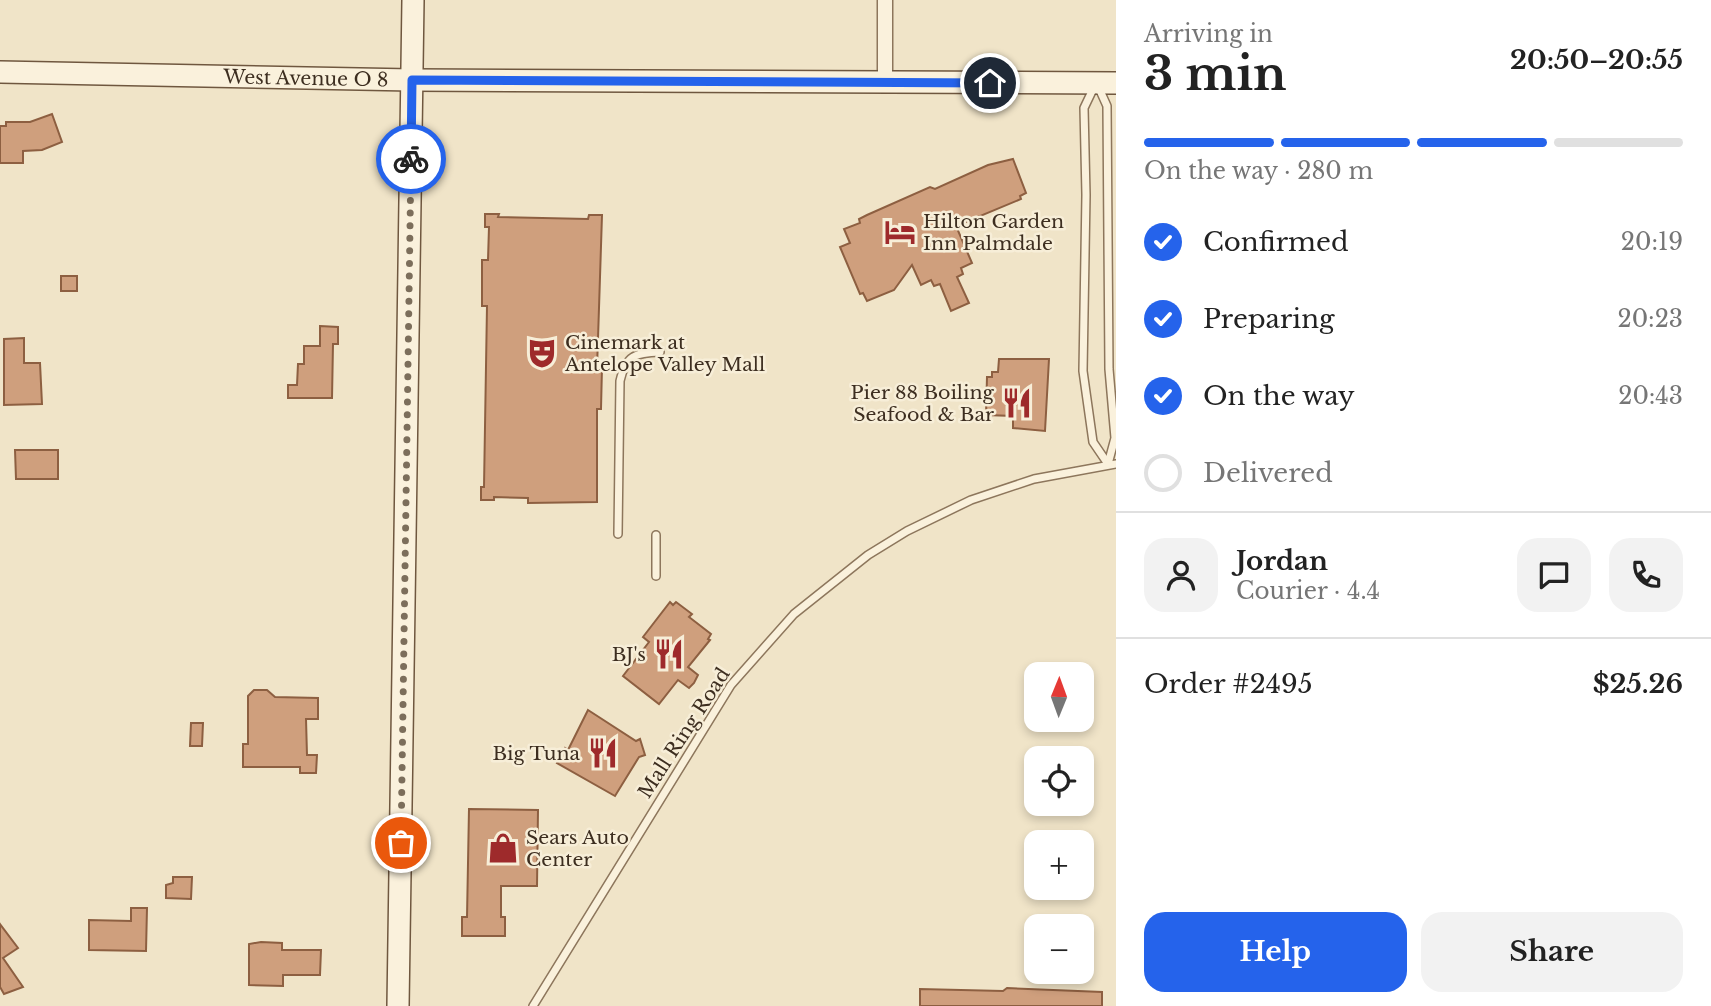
<!DOCTYPE html>
<meta charset="utf-8">
<style>
:root{--surface:#fff;--page:#f2f2f2;--text:#222;--muted:#767676;--line:#e0e0e0;--accent:#2563eb}
body{margin:0;font-family:"Libre Baskerville",serif;background:var(--page);color:var(--text);height:100vh;display:flex;flex-direction:column;font-size:26px;white-space:nowrap}
*{box-sizing:border-box;margin:0}
p{font-size:23px;color:var(--muted)}
.icon{flex:none;width:38px;height:38px;fill:none;stroke:currentColor;stroke-width:2;stroke-linecap:round;stroke-linejoin:round}
.map{position:relative;flex:1;overflow:hidden}
.details{display:flex;flex-direction:column;background:var(--surface);width:595px}
.details>*{flex:none}
.needle{width:46px;rotate:1deg}
.controls{position:absolute;left:1024px;top:662px;display:grid;gap:14px}
.controls a{display:grid;place-items:center;width:70px;height:70px;border-radius:14px;background:var(--surface);box-shadow:0 4px 10px #0003;font-size:35px}
.pin{position:absolute;display:grid;place-items:center;width:60px;height:60px;color:#fff;margin:-30px;border:4px solid #fff;border-radius:50%;box-shadow:0 2px 7px #0007}
.courier{position:absolute;display:grid;place-items:center;width:70px;height:70px;margin:-35px;border:5px solid #2563eb;border-radius:50%;background:#fff;color:#222;box-shadow:0 2px 9px #0007}
.summary em{font-style:normal;font-weight:700}
.summary div{display:flex;flex-direction:column-reverse}
.summary{display:flex;align-items:center;justify-content:space-between;height:119px;padding:0 28px}
h1{font-size:46px;font-weight:700;line-height:52px}
.bar{display:grid;grid-template-columns:repeat(4,1fr);gap:10px 7px;align-content:center;height:84px;padding:0 28px}
.bar i{height:9px;border-radius:5px;background:var(--line)}
.bar .on{background:var(--accent)}
.bar p{grid-column:span 4}
.line{display:flex;align-items:center;gap:18px;padding:0 28px;border-top:2px solid var(--line)}
.line div{flex:1}
.round{display:grid;place-items:center;flex:none;width:74px;height:74px;border-radius:21px;background:var(--page)}
ol{padding:0 28px;list-style:none}
li{display:flex;align-items:center;gap:21px;height:77px}
li p{margin-inline-start:auto}
li .icon{padding:7px;border-radius:50%;background:var(--accent);color:#fff;stroke-width:4}
li:last-child{color:var(--muted)}
li i{width:38px;height:38px;border:4px solid var(--line);border-radius:50%}
.cta{display:flex;gap:14px;margin-top:auto;padding:14px 28px}
.cta a{flex:1;height:80px;border-radius:21px;background:var(--accent);color:#fff;font-size:28px;font-weight:700;line-height:80px;text-align:center}
.cta a+a{background:var(--page);color:var(--text)}
main{display:flex;flex:1;min-height:0}
.map>svg:first-child{display:block}
.building{fill:#cf9f7d;stroke:#8d5f41;stroke-width:2}
.lines{fill:none;stroke-linecap:round;stroke-linejoin:round}
.lane-casing{stroke:#8d765c;stroke-width:10}
.street-casing{stroke:#8d765c;stroke-width:17}
.secondary-casing{stroke:#6f573f;stroke-width:24}
.lane{stroke:#faf1dc;stroke-width:7}
.street{stroke:#faf1dc;stroke-width:14}
.secondary{stroke:#faf1dc;stroke-width:21}
.done{stroke:#7c6e5b;stroke-width:7;stroke-dasharray:0 12.6}
.route{stroke:#2563eb;stroke-width:9}
.labels{text-anchor:middle;dominant-baseline:central;stroke-width:5;stroke-linejoin:round;paint-order:stroke}
.street-label{font-size:19px;fill:#3d2e20;stroke:#f7eed8}
.poi-label{font-size:19px;fill:#3d2e20;stroke:#f7eed8;text-anchor:start}
</style>
<main>
<div class="map">
<svg width="1116" height="1006" viewBox="0 0 1116 1006">
<rect width="100%" height="100%" fill="#f0e4c8"/>
<g class="building">
<path d="M52,114L62,142L42,150L23,151V163H0V126H6V122H30Z"/>
<path d="M1013,159L1026,193L1020,196L1021,199L956,226L972,263L961,268L963,274L957,277L969,303L951,311L940,284L934,286L931,280L921,285L912,265L894,290L867,301L863,293L860,294L840,247L850,243L844,229L860,223L859,219L867,215L930,187L935,189L988,165Z"/>
<path d="M485,214H499L498,217L588,219L589,215H602L598,339L597,367H602L601,409H597V502L528,503V498L494,497V500H481V487H484L487,306H482V260H488L489,227H485Z"/>
<rect x="61" y="276" width="16" height="15"/>
<path d="M320,326L338,327V344H333L332,398H288V385H297L298,364H304V346H320Z"/>
<path d="M24,338V363H40L42,404L4,405V339Z"/>
<path d="M999,359H1049L1045,431L1013,428V416L986,415L987,377H992V372H998Z"/>
<path d="M15,450H58V479H16Z"/>
<path d="M670,602L673,605L676,602L692,614L689,617L711,634L708,639L710,640L688,667L698,675L694,683L689,688L678,680L659,704L623,676L649,642L643,637Z"/>
<path d="M254,690H267L275,697L318,698V719H306L307,755H317L316,773H300V767H243V744H248V696Z"/>
<path d="M588,710L636,741L640,739L645,755L639,757L615,796L557,763L565,748L568,750Z"/>
<path d="M191,723H203L202,746H190Z"/>
<path d="M469,809L538,810L537,886H501V917H505V936H462V917H467Z"/>
<path d="M173,877H192L191,899L166,898V885L173,883Z"/>
<path d="M131,908H147L146,951L89,950V920L131,921Z"/>
<path d="M0,924L18,948L3,958L23,987L4,994L0,987Z"/>
<path d="M261,942L282,943V950H321L320,975H283V986L249,985V944Z"/>
<path d="M1007,988L1102,992V1006H920V989L1003,991Z"/>
</g>
<g class="lines">
<g class="lane-casing">
<g id="lane">
<path d="M1095,85L1084,108L1086,195L1083,371L1093,442L1108,464"/>
<path d="M1098,86L1107,106L1109,369L1115,438L1108,464"/>
<path d="M618,534L620,381C626,355 635,353 660,352"/>
<path d="M656,576V535"/>
<path d="M533,1006L731,685L794,614L868,555L907,531L971,500L1034,479L1116,464"/>
</g>
</g>
<g class="street-casing">
<path id="street" d="M885,84V0"/>
</g>
<g class="secondary-casing">
<g id="secondary">
<path id="s1" d="M0,72L412,80L1116,83"/>
<path d="M398,1006L413,0"/>
</g>
</g>
<use href="#lane" class="lane"/>
<use href="#street" class="street"/>
<use href="#secondary" class="secondary"/>
</g>
<g class="lines">
<path class="done" d="M401,843L411,159"/>
<path class="route" d="M411,159L412,80L990,83"/>
</g>
<defs>
<g id="hotel-bare" transform="scale(2.415)"><path d="M-6-4.5h1.5V1H6V5H4.5V3h-9V5H-6ZM-4 0a1.8 1.8 0 1 1 3.6 0ZM.5 0V-2.5h3Q6-2.5 6 0Z" fill="#9e2a2b" stroke="#f7eed8" stroke-width="2.5" paint-order="stroke"/></g>
<g id="theatre-bare" transform="scale(2.415)"><path d="M-5-5.5Q0-4 5-5.5V0Q5 5 0 6Q-5 5-5 0ZM-3.3-2.5H-1v1.5H-3.3ZM1-2.5H3.3v1.5H1ZM-2.8 1Q0 5.5 2.8 1Z" fill="#9e2a2b" stroke="#f7eed8" stroke-width="2.5" paint-order="stroke"/></g>
<g id="restaurant-bare" transform="scale(2.415)"><path d="M-5-6h1v4h1v-4h1v4h1v-4h1v5L-1.5 .5V6h-2V.5L-5-1ZM5-6V6H3V1.5H1.5Q1.5-4 5-6Z" fill="#9e2a2b" stroke="#f7eed8" stroke-width="2.5" paint-order="stroke"/></g>
<g id="shop-bare" transform="scale(2.415)"><path d="M-5-2.5h2.3a2.7 3.5 0 0 1 5.4 0H5L5.5 6h-11ZM-1.5-2.5h3a1.5 2.3 0 0 0-3 0Z" fill="#9e2a2b" stroke="#f7eed8" stroke-width="2.5" paint-order="stroke"/></g>
</defs>
<g fill-rule="evenodd">
<use href="#hotel-bare" x="900" y="232"/>
<use href="#theatre-bare" x="542" y="353"/>
<use href="#restaurant-bare" x="1017" y="403"/>
<use href="#restaurant-bare" x="669" y="654"/>
<use href="#restaurant-bare" x="603" y="753"/>
<use href="#shop-bare" x="503" y="848"/>
</g>
<g class="labels">
<g class="street-label">
<text stroke="none"><textPath href="#s1" startOffset="306">West Avenue O 8</textPath></text>
<text transform="translate(684 733) rotate(-57)">Mall Ring Road</text>
</g>
<g class="poi-label">
<text x="923" y="221">Hilton Garden<tspan x="923" dy="22">Inn Palmdale</tspan></text>
<text x="565" y="342">Cinemark at<tspan x="565" dy="22">Antelope Valley Mall</tspan></text>
<text x="994" y="392" text-anchor="end">Pier 88 Boiling<tspan x="994" dy="22">Seafood &amp; Bar</tspan></text>
<text x="646" y="654" text-anchor="end">BJ's</text>
<text x="580" y="753" text-anchor="end">Big Tuna</text>
<text x="526" y="837">Sears Auto<tspan x="526" dy="22">Center</tspan></text>
</g>
</g>
</svg>
<div class="controls">
<a><svg class="needle" viewBox="-14 -14 28 28"><path d="M0-13l5 13h-10z" fill="#e53935"/><path d="M0 13l5-13h-10z" fill="#767676"/></svg></a>
<a><svg class="icon" aria-label="locate" viewBox="0 0 24 24"><circle cx="12" cy="12" r="6"/><path d="M12 2v4M12 18v4M2 12h4M18 12h4"/></svg></a>
<a>+</a>
<a>−</a>
</div>
<div class="pin" style="left:401px;top:843px;background:#ea580c"><svg class="icon" aria-label="bag" viewBox="0 0 24 24"><path d="M5 8h14l-1 12H6zM9 8a3 3 0 0 1 6 0"/></svg></div>
<div class="pin" style="left:990px;top:83px;background:#1f2937"><svg class="icon" aria-label="home" viewBox="0 0 24 24"><path d="M3 11l9-7 9 7M6 9v11h12V9"/></svg></div>
<div class="courier" style="left:411px;top:159px"><svg class="icon" aria-label="bike" viewBox="0 0 24 24"><circle cx="6" cy="16" r="4"/><circle cx="18" cy="16" r="4"/><path d="M6 16l4-8h5l3 8M10 8l3 8H6M13 5h3"/></svg></div>
</div>
<section class="details">
<div class="summary"><div><h1>3 min</h1><p>Arriving in</p></div><em>20:50–20:55</em></div>
<div class="bar"><i class="on"></i><i class="on"></i><i class="on"></i><i></i><p>On the way · 280 m</p></div>
<ol>
<li><svg class="icon" aria-label="check" viewBox="0 0 24 24"><path d="M5 12l5 5 9-10"/></svg>Confirmed<p>20:19</p></li>
<li><svg class="icon" aria-label="check" viewBox="0 0 24 24"><path d="M5 12l5 5 9-10"/></svg>Preparing<p>20:23</p></li>
<li><svg class="icon" aria-label="check" viewBox="0 0 24 24"><path d="M5 12l5 5 9-10"/></svg>On the way<p>20:43</p></li>
<li><i></i>Delivered</li>
</ol>
<div class="line" style="height:126px"><a class="round"><svg class="icon" aria-label="person" viewBox="0 0 24 24"><circle cx="12" cy="8" r="4"/><path d="M4 21q1-7 8-7t8 7"/></svg></a><div><b>Jordan</b><p>Courier · 4.4</p></div><a class="round"><svg class="icon" aria-label="chat" viewBox="0 0 24 24"><path d="M4 5h16v11H9l-5 4z"/></svg></a><a class="round"><svg class="icon" aria-label="phone" viewBox="0 0 24 24"><path d="M5 4h4l2 5-3 2q2 4 5 5l2-3 5 2v4C11 20 4 13 5 4z"/></svg></a></div>
<div class="line" style="height:91px"><div>Order #2495</div><b>$25.26</b></div>
<div class="cta"><a>Help</a><a>Share</a></div>
</section>
</main>
